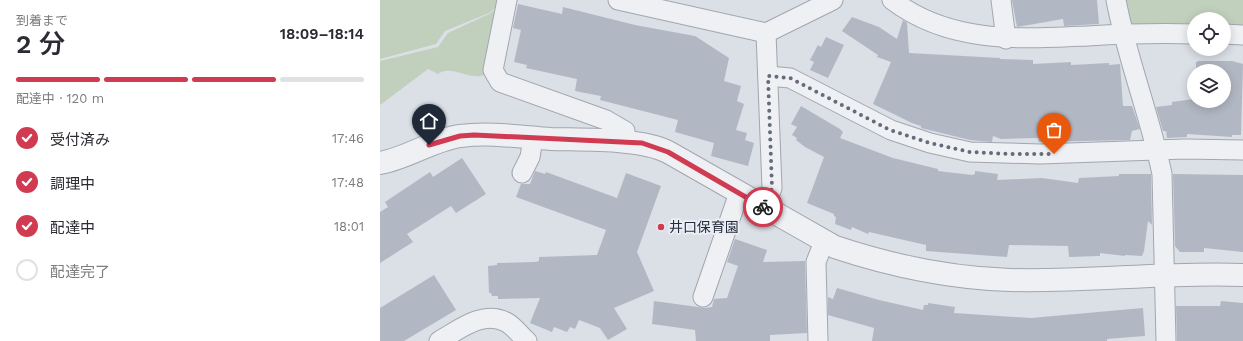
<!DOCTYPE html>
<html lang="ja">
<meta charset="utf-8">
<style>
:root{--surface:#fff;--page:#f2f2f3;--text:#2b2b33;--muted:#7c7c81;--line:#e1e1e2;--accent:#d03b51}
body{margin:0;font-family:"Work Sans","Noto Sans JP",sans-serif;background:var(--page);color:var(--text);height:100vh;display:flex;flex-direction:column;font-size:15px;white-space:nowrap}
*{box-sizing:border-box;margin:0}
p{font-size:13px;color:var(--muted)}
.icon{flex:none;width:22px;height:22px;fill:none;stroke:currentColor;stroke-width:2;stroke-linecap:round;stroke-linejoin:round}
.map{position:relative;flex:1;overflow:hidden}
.sheet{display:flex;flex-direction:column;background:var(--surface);width:380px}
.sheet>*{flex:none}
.controls{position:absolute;left:807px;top:12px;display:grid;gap:8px}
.controls a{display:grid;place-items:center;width:44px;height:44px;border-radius:50%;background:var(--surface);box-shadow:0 2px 10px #0003;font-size:20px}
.pin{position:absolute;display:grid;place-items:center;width:34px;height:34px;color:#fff;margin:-41px -17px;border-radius:50% 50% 50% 0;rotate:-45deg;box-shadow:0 0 4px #0007}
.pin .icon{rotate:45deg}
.courier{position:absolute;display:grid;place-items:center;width:40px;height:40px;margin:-20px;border:3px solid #d03b51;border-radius:50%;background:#fff;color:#222;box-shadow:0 1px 5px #0007}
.head em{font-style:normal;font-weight:600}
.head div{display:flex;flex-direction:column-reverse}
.head{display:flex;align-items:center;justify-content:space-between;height:68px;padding:0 16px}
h1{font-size:26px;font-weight:600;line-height:30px}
.bar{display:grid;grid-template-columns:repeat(4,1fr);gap:6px 4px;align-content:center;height:48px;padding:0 16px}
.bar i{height:5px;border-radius:3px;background:var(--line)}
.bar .selected{background:var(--accent)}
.bar p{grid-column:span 4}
ol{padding:0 16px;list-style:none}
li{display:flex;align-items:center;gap:12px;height:44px}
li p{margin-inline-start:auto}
li .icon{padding:4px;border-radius:50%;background:var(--accent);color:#fff;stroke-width:4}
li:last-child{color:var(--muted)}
li i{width:22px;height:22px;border:2px solid var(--line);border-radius:50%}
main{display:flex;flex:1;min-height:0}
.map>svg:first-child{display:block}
.green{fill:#c1d0bc}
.building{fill:#b2b8c3}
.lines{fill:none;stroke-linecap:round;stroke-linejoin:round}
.minor-casing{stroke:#a1a6b0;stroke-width:21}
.tertiary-casing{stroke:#a1a6b0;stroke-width:24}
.minor{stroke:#eef0f4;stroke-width:19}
.tertiary{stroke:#eef0f4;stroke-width:22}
.done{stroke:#656b78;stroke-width:4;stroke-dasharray:0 7.2}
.route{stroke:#d03b51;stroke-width:5}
.poi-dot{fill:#d03b51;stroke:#eaeef4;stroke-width:1.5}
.labels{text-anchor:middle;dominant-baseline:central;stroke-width:4;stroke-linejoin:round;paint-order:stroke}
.poi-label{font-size:14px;fill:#252d3c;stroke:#eaeef4;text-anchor:start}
</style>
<main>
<section class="sheet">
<div class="head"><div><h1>2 分</h1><p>到着まで</p></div><em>18:09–18:14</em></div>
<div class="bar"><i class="selected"></i><i class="selected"></i><i class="selected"></i><i></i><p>配達中 · 120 m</p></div>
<ol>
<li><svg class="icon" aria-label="check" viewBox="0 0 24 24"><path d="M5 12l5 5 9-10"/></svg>受付済み<p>17:46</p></li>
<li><svg class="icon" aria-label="check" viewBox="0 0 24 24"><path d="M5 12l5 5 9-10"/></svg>調理中<p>17:48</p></li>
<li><svg class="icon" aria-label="check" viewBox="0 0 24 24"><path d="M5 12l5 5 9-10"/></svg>配達中<p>18:01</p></li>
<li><i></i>配達完了</li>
</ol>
</section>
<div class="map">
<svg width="863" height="341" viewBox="0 0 863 341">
<rect width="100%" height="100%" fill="#dbdfe6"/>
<g class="green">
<path d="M0,0H119L118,6L109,13L65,31L56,44L0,59Z"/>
<path d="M742,0H863V26L844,25V19H814V25H751L745,20Z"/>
<path d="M119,7L104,75C90,81 71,64 58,74L48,69L0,105V61L58,47L68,33L109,14Z"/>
</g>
<g class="building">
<path d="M632,0H717L719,24L684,26L683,19L637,27Z"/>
<path d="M138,4L182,14L183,7L255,25L315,36L349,58L344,81L361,86L357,101L364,104L356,130L367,133L365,140L374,143L368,166L331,156L334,143L295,132L298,120L220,100L221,96L195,91L197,79L146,68L147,65L134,62L141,30L133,28Z"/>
<path d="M472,17L499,27L517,39L523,20L527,23L529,53L620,58V59L653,60V64L691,62V65L729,63V65L740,64L743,106H752L760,129L752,131L750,140L659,142L658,138L621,139L613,136L612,142L590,140L541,128V126L532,123L493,104L511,62L497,57L498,55L462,31Z"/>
<path d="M446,37L464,45L448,78L430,70L434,62L430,60L438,45L441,47Z"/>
<path d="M819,61H852L863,64L861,135H852V137L807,134V137L787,138L786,131H783L776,107L792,105V102L814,99V101H844V71H816V62Z"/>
<path d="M421,106L460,129L463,132L460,138L513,158L558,169V171L592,175L595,174V171L618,174L617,180L662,178L698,183L699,178L739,176V174H771L772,225L768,221L764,251L762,256L745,255V256L720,253V256L689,257L688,246L629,245L627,257L586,254L546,251V245L489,232L488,234L472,227L471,230L455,224L456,217L454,216V214L427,203L444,157L425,147L416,140L417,138L412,135L417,127L411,124Z"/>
<path d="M82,158L106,194L76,213L71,206L27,234L33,242L0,263V212L8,207L5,202L50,172L53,177Z"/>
<path d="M155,171L165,174L166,172L237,198L246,173L281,186L257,252L274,291L234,308L247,329L228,340L220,328L199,320L195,329L190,327L187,332L174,327L172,332L150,323L160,298L118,299V296H112L111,293H109L108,266L117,265V263L155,262L159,261V257L217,255L226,230L136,197L141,184H150Z"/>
<path d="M793,174L863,175V252L824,248V252H800L795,246Z"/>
<path d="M355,239L387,250L383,262L425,261L427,333L390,335V341H316L315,330L272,324L274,301L325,308L332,307L334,299L347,298L358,266L347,262Z"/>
<path d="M54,275L76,310L24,341H0V308Z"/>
<path d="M457,288L499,300L543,310L544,305H548V303L575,307L574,313L651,318L763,308L765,336L727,339V341H492L494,328L448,315V297L453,299Z"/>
<path d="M841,301L863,303V341H797L796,306H840Z"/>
</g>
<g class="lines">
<g class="minor-casing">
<g id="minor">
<path d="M127,0L113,70L120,82L226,120L245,131V142"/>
<path d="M238,0L386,33L453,0"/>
<path d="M512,0C570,44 639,39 708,36C743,34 778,33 814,34"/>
<path d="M621,0L626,39"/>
<path d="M736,0C747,59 770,115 782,174L786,341"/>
<path d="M844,34L863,35"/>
<path d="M388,76L410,78L511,130L550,143L590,152L660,154L805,149L863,150"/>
<path d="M142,173L150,157L153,138"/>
<path d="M385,208L392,188L386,33"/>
<path d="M323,297L359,193"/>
<path d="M59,341C79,330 102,310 126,322C134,326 140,335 147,341"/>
<path d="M438,341L436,262L444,242"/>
</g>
</g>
<g class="tertiary-casing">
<path id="tertiary" d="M0,163C28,158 52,140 80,136C110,132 141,137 171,139C203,140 261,138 288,152L455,247C512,266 570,278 630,280C708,282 785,272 863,275"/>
</g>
<use href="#minor" class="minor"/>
<use href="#tertiary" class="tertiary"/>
</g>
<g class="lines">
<path class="done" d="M383,207L385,208L392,188L388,76L410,78L510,130L550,143L590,152L630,154H674"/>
<path class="route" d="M49,145L80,136L94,135L262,143L288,152L383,207"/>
</g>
<circle class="poi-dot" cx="281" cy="227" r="4"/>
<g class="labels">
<g class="poi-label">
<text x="289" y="227">井口保育園</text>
</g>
</g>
</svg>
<div class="controls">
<a><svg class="icon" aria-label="locate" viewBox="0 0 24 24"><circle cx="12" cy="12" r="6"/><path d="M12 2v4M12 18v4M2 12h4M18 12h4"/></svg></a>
<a><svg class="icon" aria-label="layers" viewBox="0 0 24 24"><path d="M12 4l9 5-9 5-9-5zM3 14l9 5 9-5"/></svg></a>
</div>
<div class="pin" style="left:674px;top:154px;background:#ea580c"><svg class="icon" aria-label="bag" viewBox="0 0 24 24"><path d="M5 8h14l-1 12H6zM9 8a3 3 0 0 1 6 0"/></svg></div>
<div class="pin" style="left:49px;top:145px;background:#1f2937"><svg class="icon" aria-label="home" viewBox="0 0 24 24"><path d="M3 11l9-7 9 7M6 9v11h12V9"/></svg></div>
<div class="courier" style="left:383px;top:207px"><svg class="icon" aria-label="bike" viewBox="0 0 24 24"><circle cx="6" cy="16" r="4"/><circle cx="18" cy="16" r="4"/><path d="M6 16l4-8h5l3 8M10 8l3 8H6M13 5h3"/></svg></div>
</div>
</main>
